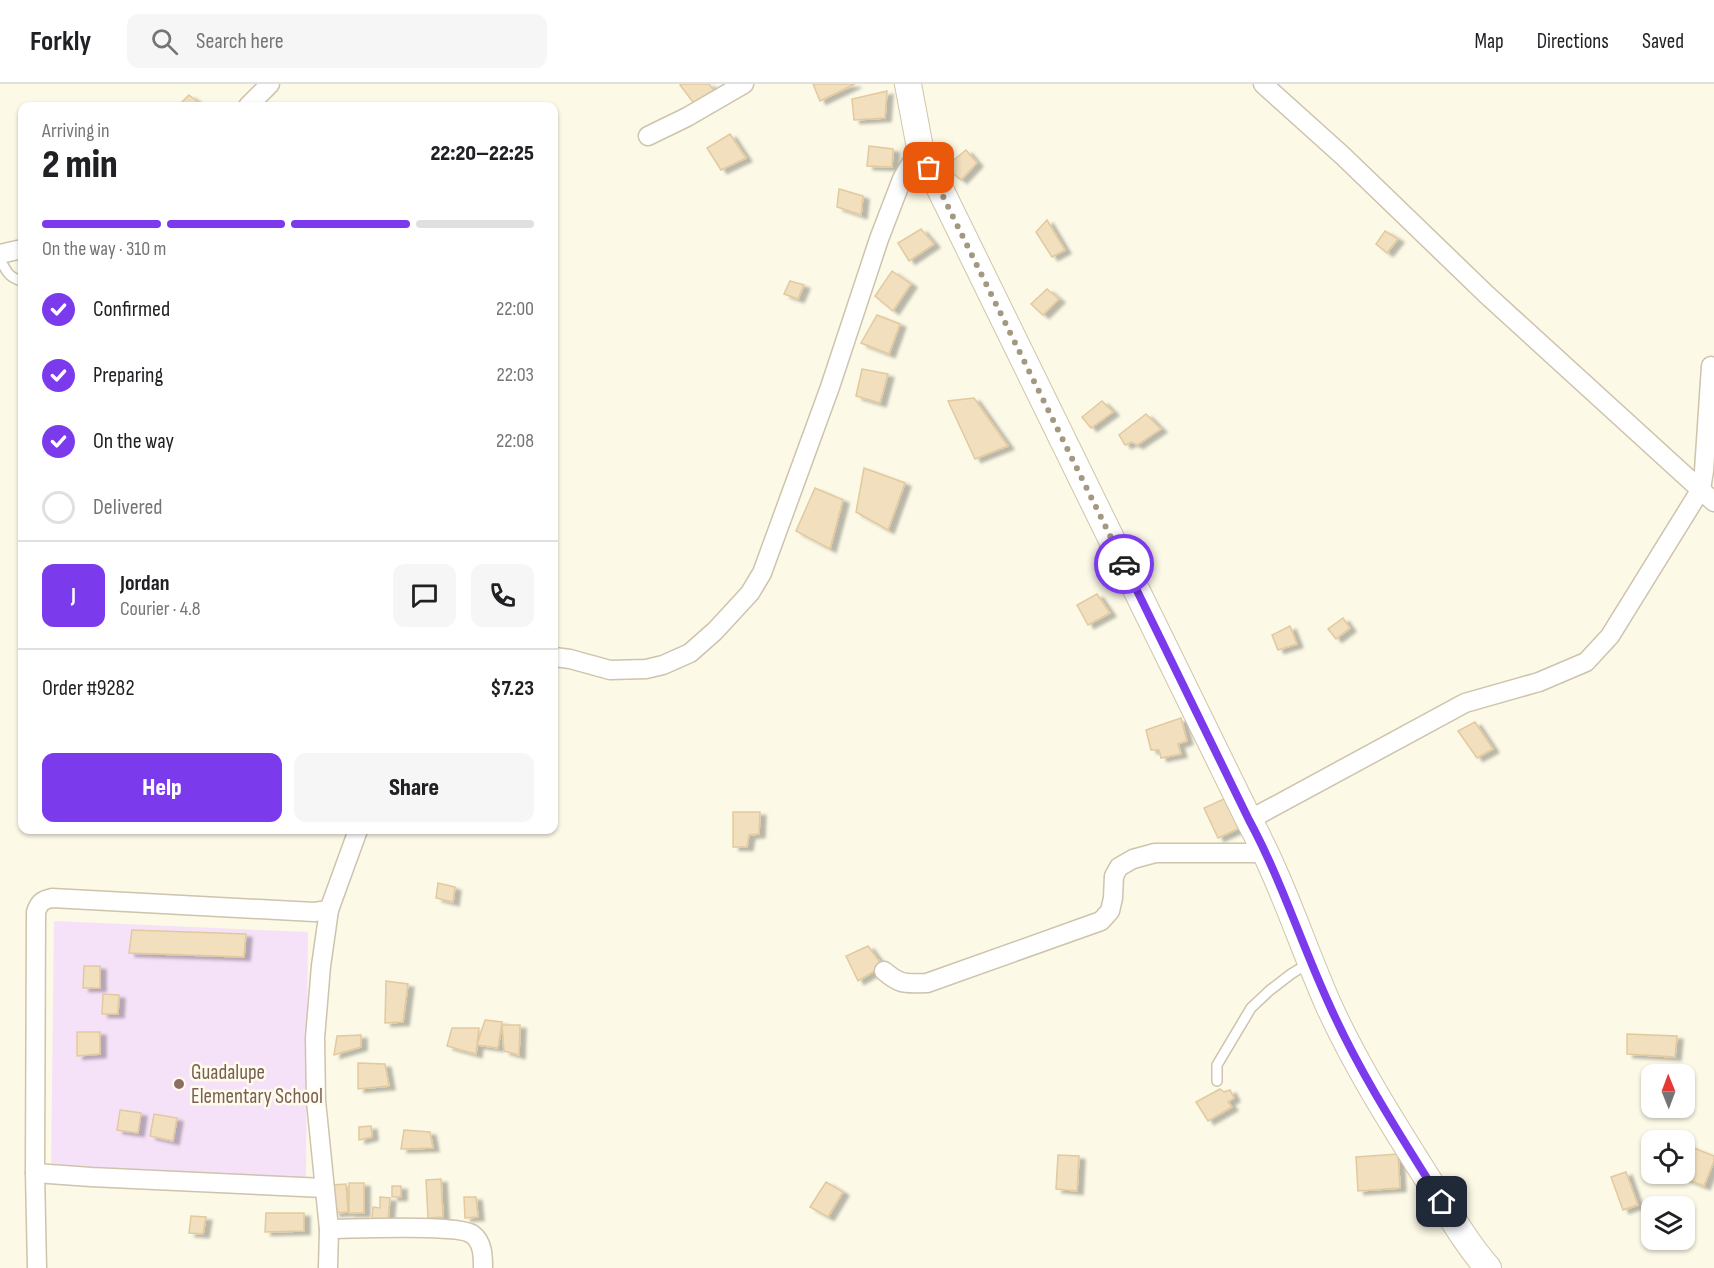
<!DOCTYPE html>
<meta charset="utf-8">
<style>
:root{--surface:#fff;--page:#f6f6f6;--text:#202124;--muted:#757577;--line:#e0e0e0;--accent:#7c3aed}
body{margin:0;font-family:"Sofia Sans Condensed",sans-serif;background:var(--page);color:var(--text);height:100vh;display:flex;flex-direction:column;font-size:22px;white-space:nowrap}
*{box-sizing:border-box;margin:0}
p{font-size:20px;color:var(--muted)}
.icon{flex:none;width:33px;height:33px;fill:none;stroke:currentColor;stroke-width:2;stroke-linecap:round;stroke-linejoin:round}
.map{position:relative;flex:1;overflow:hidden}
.sheet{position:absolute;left:18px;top:18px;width:540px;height:732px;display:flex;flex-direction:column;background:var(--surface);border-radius:12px;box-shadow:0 2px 4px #0004}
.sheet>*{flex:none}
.needle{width:39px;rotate:359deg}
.controls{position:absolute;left:1641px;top:980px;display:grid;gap:12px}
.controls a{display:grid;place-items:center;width:54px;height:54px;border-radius:12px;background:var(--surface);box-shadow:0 2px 4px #0004;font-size:30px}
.pin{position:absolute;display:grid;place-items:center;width:51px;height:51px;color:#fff;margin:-26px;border-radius:12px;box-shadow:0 3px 9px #0006}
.courier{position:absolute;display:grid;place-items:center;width:60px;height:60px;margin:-30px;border:4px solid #7c3aed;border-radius:50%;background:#fff;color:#222;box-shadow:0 2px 8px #0007}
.overview em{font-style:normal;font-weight:800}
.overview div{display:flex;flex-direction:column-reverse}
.overview{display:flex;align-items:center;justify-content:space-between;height:102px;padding:0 24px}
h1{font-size:39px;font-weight:800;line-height:45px}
.bar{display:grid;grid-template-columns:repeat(4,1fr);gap:9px 6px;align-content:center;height:72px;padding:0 24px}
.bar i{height:8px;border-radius:4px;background:var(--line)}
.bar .on{background:var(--accent)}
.bar p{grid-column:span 4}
.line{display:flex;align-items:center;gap:15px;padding:0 24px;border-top:2px solid var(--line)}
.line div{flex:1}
.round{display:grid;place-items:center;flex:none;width:63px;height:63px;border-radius:12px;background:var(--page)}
ol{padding:0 24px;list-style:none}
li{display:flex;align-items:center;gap:18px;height:66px}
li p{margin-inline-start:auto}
li .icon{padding:6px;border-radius:50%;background:var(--accent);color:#fff;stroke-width:4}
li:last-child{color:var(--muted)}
li i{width:33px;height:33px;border:3px solid var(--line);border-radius:50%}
.primary-button{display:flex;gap:12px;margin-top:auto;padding:12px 24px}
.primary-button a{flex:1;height:69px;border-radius:12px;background:var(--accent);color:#fff;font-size:24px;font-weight:800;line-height:69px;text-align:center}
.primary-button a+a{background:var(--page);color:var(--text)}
header{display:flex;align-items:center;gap:36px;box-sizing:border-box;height:84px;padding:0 30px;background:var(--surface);border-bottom:2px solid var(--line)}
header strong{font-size:28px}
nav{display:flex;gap:33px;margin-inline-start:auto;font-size:21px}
.search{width:420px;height:54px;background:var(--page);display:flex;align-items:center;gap:15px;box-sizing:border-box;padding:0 21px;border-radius:12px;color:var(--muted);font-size:22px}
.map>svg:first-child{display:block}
.education{fill:#f6e2f8}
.building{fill:#f1dfbe;stroke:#e3c99e;stroke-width:1.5;filter:url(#shadow)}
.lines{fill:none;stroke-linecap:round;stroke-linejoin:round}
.lane-casing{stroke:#cec3ac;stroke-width:12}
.street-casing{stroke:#cec3ac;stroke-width:21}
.secondary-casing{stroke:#d0c4a9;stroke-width:28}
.lane{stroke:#fff;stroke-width:9}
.street{stroke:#fff;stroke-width:18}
.secondary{stroke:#fff;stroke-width:26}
.done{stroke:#a49881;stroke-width:6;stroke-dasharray:0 10.8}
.route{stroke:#7c3aed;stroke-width:8}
.education-dot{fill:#8d6e63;stroke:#fffcec;stroke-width:2}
.labels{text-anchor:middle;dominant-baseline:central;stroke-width:5;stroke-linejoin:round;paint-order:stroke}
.education-label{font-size:21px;fill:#785e54;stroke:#fffcec;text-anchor:start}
</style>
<header>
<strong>Forkly</strong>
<div class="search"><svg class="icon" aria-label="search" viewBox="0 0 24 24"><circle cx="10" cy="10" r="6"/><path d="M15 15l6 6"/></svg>Search here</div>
<nav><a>Map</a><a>Directions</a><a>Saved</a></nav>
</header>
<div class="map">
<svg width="1714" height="1184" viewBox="0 0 1714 1184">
<defs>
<filter id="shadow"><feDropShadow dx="6" dy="3.5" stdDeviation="1.5" flood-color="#0004"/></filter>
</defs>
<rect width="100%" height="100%" fill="#fcf9e6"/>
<path class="education" d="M54,837L308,848L306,1095L51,1088Z"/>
<g class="building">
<path d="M681,0H709L716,9L696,22L680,1Z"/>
<path d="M813,0H855L820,17Z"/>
<path d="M887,7L885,34L854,36L852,15Z"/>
<path d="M189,11L203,22H178Z"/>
<path d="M730,50L746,74L721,86L707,64Z"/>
<path d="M869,62L893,65L892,83L867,82Z"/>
<path d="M966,66L977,79L961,96L945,83Z"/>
<path d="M839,105L863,112L861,131L837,123Z"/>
<path d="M1047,136L1065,166L1052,173L1036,148Z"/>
<path d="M921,145L934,160L909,177L898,159Z"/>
<path d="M1385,147L1398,155L1387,169L1376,160Z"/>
<path d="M892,187L911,200L893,227L875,212Z"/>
<path d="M790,197L804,201L798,215L784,210Z"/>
<path d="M1047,205L1059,215L1043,231L1031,220Z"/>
<path d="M877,231L900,240L889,270L861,259Z"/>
<path d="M862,285L888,290L880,319L856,312Z"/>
<path d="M974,314L1008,362L975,375L948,317Z"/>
<path d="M1102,317L1113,328L1091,344L1082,333Z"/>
<path d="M1146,330L1161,345L1137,361L1132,358L1125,361L1119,351Z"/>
<path d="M864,384L905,399L888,446L856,428Z"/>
<path d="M815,404L843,416L830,465L796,447Z"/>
<path d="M1097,510L1110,529L1088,541L1077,521Z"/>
<path d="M1343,534L1350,544L1336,555L1328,545Z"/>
<path d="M1290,542L1297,560L1278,566L1272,551Z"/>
<path d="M1181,634L1187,657L1178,660L1181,670L1161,674L1159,666H1151L1146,646Z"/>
<path d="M1475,638L1493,665L1477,674L1458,647Z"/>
<path d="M1226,714L1240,744L1218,754L1204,724Z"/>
<path d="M733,728H760L759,750L749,751L747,763H733Z"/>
<path d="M438,799L455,803L453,818L436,814Z"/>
<path d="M132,846L246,850L244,873L129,869Z"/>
<path d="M868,862L883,882L858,897L846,872Z"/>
<path d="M84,882H100V904H83Z"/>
<path d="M386,897L408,900L403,938L385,939Z"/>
<path d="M103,910L119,911L118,930H102Z"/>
<path d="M485,936L502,938L498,964L477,961Z"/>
<path d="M502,941H520L519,971L504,967Z"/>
<path d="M452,944H479L476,970L447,962Z"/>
<path d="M77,948H100V970L77,972Z"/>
<path d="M1627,950L1677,952L1675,973L1627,970Z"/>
<path d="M361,951V963L334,971L337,952Z"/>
<path d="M358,979L385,980L389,1002L358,1005Z"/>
<path d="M1220,1005L1224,1008L1230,1006L1234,1014L1228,1018L1232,1023L1208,1037L1196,1018Z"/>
<path d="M120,1026L141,1029L138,1049L117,1046Z"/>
<path d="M154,1030L177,1034L173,1057L150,1052Z"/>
<path d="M371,1042L372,1053L359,1056V1043Z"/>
<path d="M404,1046L430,1048L433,1064L401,1065Z"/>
<path d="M1684,1060L1714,1072V1077L1704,1102L1671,1089H1684Z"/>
<path d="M1398,1070L1400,1104L1358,1107L1356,1073Z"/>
<path d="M1058,1071L1079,1072L1077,1107L1056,1105Z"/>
<path d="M1626,1088L1638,1121L1623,1126L1611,1093Z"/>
<path d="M441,1095L443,1133L428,1134L426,1096Z"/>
<path d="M826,1098L843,1108L828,1133L810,1123Z"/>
<rect x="349" y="1099" width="15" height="30"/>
<path d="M346,1100L348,1128L334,1129L332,1101Z"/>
<rect x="392" y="1102" width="9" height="11"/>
<path d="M380,1113L390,1114L388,1136L372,1135L373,1123L380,1124Z"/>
<path d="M464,1113H476L478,1133L465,1134Z"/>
<path d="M266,1129H304V1147L265,1148Z"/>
<path d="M191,1132L206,1133L203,1150L189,1149Z"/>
</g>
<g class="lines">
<g class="lane-casing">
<g id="lane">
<path d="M0,175C6,187 9,194 22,197"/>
<path d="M1217,997V981L1251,924L1269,907L1291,890L1309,879"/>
</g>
</g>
<g class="street-casing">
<g id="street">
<path d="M1263,0L1343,72L1487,211L1714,418"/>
<path d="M248,22L270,0"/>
<path d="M648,52L687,33L744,0"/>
<path d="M0,170L22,165"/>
<path d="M554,573L570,575L610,586L646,585L663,581L690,569L715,547L750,509L762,489L830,303L879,155L902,95L920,64"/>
<path d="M1249,736L1465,619L1539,598L1586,578L1610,552L1701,405L1704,387L1711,282"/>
<path d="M884,887C902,902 905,899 927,899L1101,837L1110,827L1113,814L1114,792L1119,783L1133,775L1155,769H1267"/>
<path d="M35,1089L91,1093L324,1104"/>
<path d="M329,1145C353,1145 456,1140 472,1150C483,1158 483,1172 483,1184"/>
<path d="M37,1184L35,1089L36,828C39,819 42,816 52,814L314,828L329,826"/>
<path d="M328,1184L329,1145L316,1017L315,954L321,882L329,826L358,746"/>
</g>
</g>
<g class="secondary-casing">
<path id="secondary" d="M908,0L920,64L1249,736C1281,795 1301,858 1328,920C1356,982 1393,1040 1429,1097C1448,1127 1465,1158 1488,1184"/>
</g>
<use href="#lane" class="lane"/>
<use href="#street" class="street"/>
<use href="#secondary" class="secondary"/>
</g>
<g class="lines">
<path class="done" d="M929,84L1124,480"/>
<path class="route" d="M1124,480L1249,736C1281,795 1301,859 1329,920C1360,990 1402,1054 1442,1118"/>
</g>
<circle class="education-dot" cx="179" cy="1000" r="6"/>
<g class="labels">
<g class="education-label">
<text x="191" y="988">Guadalupe<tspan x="191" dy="24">Elementary School</tspan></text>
</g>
</g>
</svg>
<div class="controls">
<a><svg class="needle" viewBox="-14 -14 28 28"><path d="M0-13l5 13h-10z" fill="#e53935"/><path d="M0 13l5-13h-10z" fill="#757577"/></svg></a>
<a><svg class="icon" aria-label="locate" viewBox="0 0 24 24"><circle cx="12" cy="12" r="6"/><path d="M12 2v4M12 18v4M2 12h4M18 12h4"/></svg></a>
<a><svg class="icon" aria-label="layers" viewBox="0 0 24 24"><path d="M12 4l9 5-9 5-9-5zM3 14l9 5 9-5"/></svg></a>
</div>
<div class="pin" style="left:929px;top:84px;background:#ea580c"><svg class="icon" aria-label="bag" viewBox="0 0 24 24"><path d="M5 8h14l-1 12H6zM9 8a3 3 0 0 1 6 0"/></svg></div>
<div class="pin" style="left:1442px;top:1118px;background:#1f2937"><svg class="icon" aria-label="home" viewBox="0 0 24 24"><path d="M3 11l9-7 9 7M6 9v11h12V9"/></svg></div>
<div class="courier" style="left:1124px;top:480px"><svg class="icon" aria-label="car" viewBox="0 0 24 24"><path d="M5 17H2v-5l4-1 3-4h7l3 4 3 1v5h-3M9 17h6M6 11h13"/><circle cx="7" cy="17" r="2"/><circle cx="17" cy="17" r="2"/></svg></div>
<section class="sheet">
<div class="overview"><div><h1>2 min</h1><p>Arriving in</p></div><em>22:20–22:25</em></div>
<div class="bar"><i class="on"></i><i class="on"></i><i class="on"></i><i></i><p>On the way · 310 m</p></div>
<ol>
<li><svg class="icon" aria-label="check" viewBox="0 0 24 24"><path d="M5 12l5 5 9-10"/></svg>Confirmed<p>22:00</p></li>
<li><svg class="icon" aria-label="check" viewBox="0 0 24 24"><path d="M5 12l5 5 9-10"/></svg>Preparing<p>22:03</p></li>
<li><svg class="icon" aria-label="check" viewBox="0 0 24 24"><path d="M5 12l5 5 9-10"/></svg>On the way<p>22:08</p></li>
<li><i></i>Delivered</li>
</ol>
<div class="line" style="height:108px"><b class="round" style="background:var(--accent);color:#fff">J</b><div><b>Jordan</b><p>Courier · 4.8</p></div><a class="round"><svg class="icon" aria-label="chat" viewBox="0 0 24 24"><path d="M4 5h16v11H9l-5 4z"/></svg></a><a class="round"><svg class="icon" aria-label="phone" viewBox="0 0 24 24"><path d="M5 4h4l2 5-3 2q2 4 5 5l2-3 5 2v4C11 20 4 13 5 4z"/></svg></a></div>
<div class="line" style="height:78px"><div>Order #9282</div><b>$7.23</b></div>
<div class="primary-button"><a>Help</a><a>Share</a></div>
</section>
</div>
